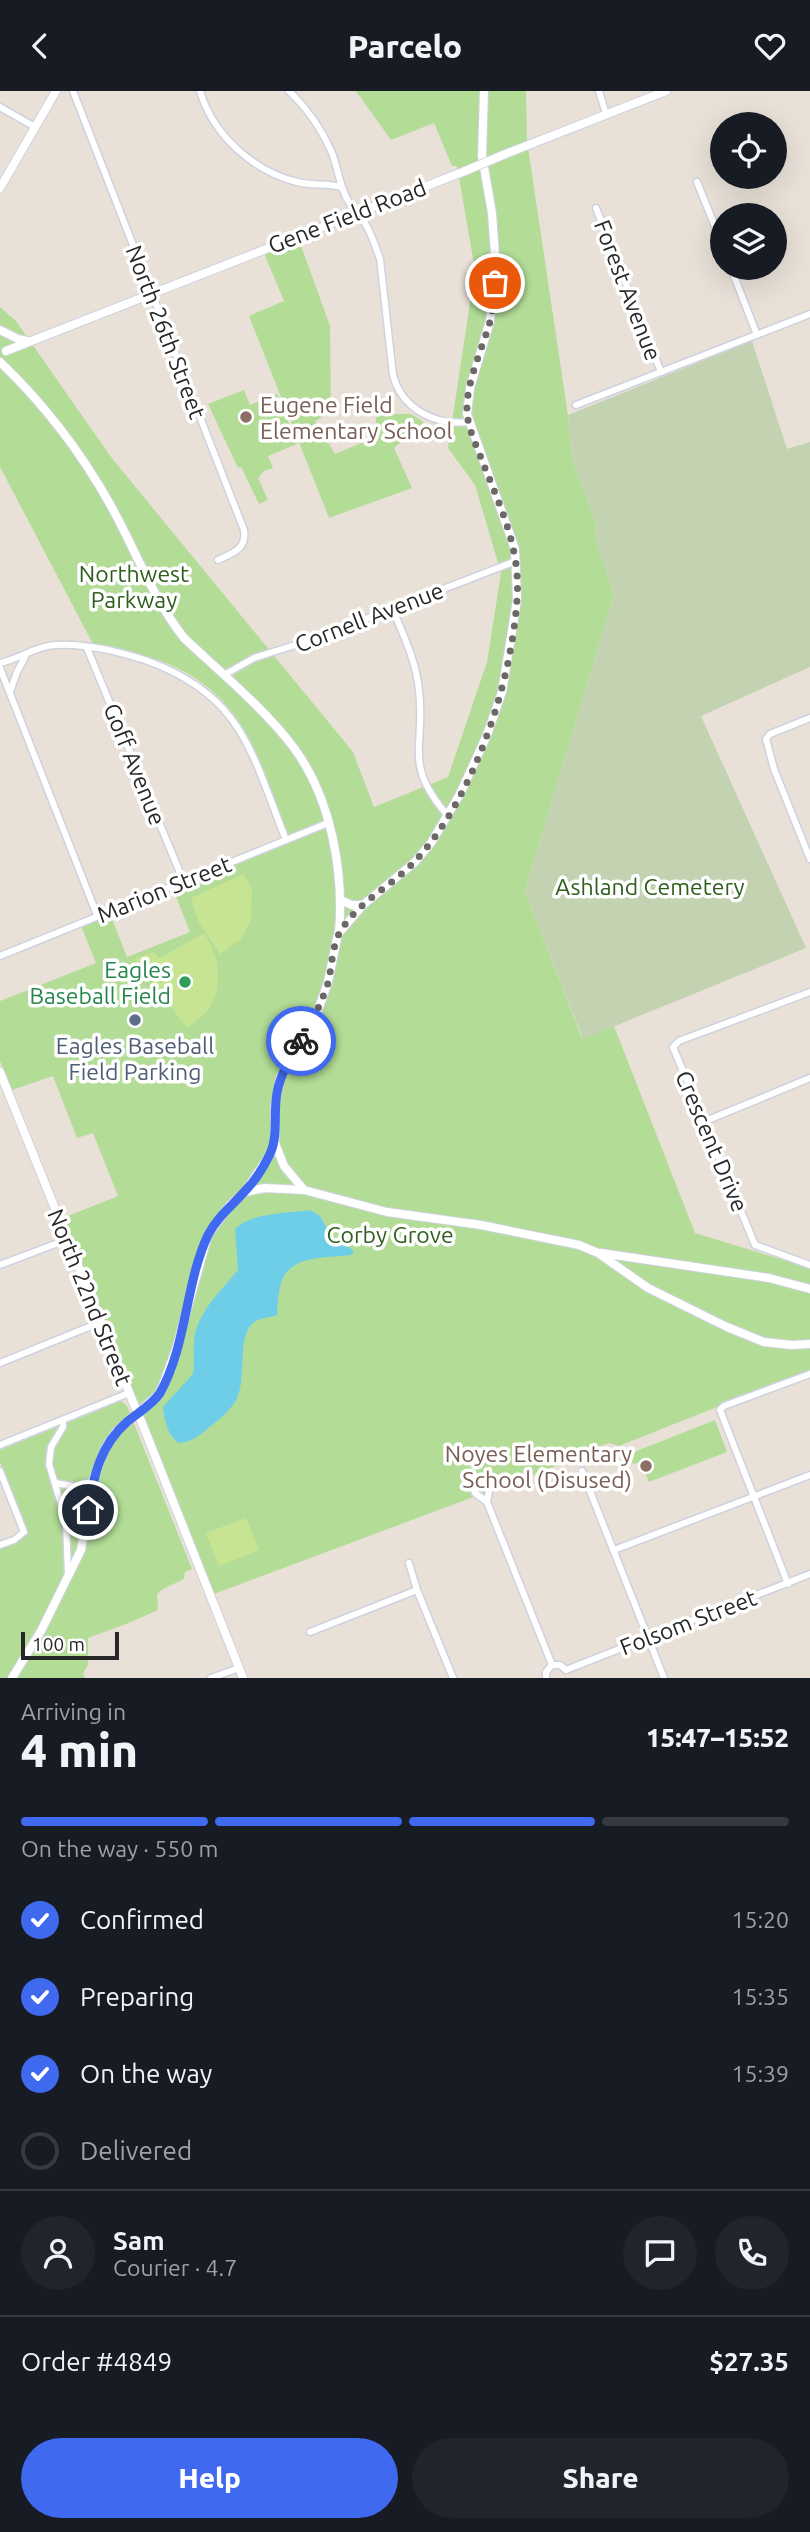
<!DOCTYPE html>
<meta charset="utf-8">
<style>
:root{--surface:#171b24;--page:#20242c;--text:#f1f3f6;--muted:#9ea1a6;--line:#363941;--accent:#3f6aef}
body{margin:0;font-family:Ubuntu,sans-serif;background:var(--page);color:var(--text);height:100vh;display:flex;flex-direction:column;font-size:26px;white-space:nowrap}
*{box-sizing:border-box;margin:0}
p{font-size:23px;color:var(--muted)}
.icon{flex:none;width:38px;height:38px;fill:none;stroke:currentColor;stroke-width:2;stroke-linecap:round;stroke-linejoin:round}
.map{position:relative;height:1587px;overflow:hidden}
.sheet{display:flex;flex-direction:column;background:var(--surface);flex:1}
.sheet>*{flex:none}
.buttons{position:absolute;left:710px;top:21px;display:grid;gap:14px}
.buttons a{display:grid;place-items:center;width:77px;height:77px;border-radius:50%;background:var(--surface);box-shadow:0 7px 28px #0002;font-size:35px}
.scale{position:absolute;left:21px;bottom:18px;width:98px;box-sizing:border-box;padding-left:7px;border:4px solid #272727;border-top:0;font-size:19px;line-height:24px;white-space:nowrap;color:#272727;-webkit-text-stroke:5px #fff;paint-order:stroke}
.pin{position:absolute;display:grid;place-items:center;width:60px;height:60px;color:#fff;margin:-30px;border:4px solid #fff;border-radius:50%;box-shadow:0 2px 7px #0007}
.courier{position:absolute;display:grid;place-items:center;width:70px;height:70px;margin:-35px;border:5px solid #3f6aef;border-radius:50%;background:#fff;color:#222;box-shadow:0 2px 9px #0007}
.overview em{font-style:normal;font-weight:800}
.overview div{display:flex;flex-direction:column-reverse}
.overview{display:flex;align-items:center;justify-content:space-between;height:119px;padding:0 21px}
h1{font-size:46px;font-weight:800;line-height:52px}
.bar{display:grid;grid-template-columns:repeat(4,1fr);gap:10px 7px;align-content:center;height:84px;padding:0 21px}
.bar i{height:9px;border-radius:5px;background:var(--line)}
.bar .on{background:var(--accent)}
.bar p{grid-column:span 4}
.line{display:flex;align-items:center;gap:18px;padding:0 21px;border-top:2px solid var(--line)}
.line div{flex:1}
.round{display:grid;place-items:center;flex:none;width:74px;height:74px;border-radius:37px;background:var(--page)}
ol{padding:0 21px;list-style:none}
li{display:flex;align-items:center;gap:21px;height:77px}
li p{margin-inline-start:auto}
li .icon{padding:7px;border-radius:50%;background:var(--accent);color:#fff;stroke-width:4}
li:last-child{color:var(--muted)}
li i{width:38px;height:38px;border:4px solid var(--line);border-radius:50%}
.action{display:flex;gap:14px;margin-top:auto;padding:14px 21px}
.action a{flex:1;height:80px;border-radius:42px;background:var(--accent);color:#fff;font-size:28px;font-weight:800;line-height:80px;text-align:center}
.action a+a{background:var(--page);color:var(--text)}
header{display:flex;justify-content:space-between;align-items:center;height:91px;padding:0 21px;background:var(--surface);font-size:32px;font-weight:800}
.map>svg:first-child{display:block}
.green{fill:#b3dd97}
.cemetery{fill:#c3d2b1}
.pitch{fill:#c7e493}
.water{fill:#6fcee7}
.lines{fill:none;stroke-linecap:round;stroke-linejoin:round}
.minor-casing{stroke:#ced2df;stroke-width:9}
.tertiary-casing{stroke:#ced2df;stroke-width:10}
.minor{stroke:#fff;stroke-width:6}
.tertiary{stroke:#fff;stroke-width:8}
.tertiary-bridge-casing{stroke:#ced2df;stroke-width:10;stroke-linecap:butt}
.tertiary-bridge{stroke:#fff;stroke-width:8}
.done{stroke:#6b6865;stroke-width:7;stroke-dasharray:0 12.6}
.route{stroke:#3f6aef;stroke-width:9}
.education-dot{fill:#8d6e63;stroke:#fff;stroke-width:2.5}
.leisure-dot{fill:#2e9e5b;stroke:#fff;stroke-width:2.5}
.service-dot{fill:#5c6f8a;stroke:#fff;stroke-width:2.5}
.labels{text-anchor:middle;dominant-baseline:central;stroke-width:7;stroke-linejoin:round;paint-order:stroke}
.street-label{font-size:23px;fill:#272727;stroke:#fff}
.education-label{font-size:23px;fill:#785e54;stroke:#fff;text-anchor:start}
.park-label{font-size:23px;fill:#2e5e1c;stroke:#fff}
.leisure-label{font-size:23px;fill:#27864d;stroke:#fff;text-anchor:end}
.service-label{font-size:23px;fill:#4e5e75;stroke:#fff}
</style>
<header><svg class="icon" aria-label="back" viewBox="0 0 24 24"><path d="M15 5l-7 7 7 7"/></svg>Parcelo<svg class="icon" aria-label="heart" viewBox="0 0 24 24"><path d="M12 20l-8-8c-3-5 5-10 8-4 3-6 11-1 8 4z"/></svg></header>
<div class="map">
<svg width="810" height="1587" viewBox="0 0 810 1587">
<rect width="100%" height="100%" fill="#e9e1d8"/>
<g class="green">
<path d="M356,0H526L527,50L568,324L572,368L597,434L595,445L614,504L525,800L582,947L614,935L695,1142L810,1177V1279L619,1355L609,1352L580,1362L572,1369L214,1503L63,1127L118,1105L93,1042L77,1047L53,985L12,999L0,970V910L96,872L81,835L110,823L127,866L190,841L173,798L290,750C260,671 247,603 161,570C138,562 117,555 93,553L0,376V216L16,230L111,366L353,661L374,716L448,686L487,571L501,482L475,394L448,357L475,179L457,75H452L434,32L391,49Z"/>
<path d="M299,149L330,235L331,322L315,330L335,363L373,347L377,323H411L424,331L394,357L412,397L329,427L249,225L284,210L264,162Z"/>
<path d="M244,299L250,314L277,303L297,353L268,365L273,377L264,380L258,387L268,409L259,413L241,376L238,377L208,313Z"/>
<path d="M121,1310L127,1315L192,1478L185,1481L184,1488L163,1498L157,1503L158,1519L126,1533L88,1547V1574L83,1583L85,1587H0V1457C12,1453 24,1452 27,1438L0,1371V1359Z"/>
<path d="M715,1329L727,1361L649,1391L641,1371L633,1373L629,1363Z"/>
</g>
<path class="cemetery" d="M752,250L787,358L810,351V576L701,625L806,857L583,948L525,800L614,504L595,445L597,434L572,368L568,324Z"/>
<g class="pitch">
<path d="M243,783L252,798L251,828L242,847L220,863L198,830L191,807Z"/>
<path d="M204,842C220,865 225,899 205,922C200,928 193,932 187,937L135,868L153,861L160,867Z"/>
<path d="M246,1427L259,1459L219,1475L206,1442Z"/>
</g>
<path class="water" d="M310,1119L320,1125L331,1144L354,1160L351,1164C331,1167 301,1164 287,1181C278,1190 278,1212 277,1224C268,1227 258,1227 252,1233C236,1249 248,1291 235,1311C229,1320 220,1328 212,1334C201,1343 193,1351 179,1352C168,1346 164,1328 163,1316L193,1283C195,1272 193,1261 194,1249C197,1221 222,1199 238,1179L235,1138C249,1122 289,1122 310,1119Z"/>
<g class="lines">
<g class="minor-casing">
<g id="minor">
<path d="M73,0L244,439C247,458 233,462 218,469"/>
<path d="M200,0C213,44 253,80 297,91C312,95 327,92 341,96"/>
<path d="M289,0C307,17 322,39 332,62C338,77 339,93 347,108C352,117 360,124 366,134C372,144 376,157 380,168L393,284C402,318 435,335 469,331"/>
<path d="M599,0L606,23"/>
<path d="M0,16L35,36"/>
<path d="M697,91L723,155"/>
<path d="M596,117L661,281"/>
<path d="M731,177L757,244"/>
<path d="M576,314L810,223"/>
<path d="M392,517C403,543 416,570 419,599C426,657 402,672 448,725"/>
<path d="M87,557L183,789"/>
<path d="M0,572C19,568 36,555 55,554C85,552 117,560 145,569C243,604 251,661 286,749"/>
<path d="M0,577L97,824"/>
<path d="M224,584L254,567L311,549L516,470"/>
<path d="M10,601L17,581L25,566"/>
<path d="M810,627L770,643L766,648L774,678L810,768"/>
<path d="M0,865L328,732"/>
<path d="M810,901L679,950L673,956L755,1154L810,1174"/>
<path d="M703,1031L810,987"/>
<path d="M0,1174L66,1149"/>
<path d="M0,1272L101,1231"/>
<path d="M63,1329V1336L51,1356L49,1373L66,1430L68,1484"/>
<path d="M0,1354L129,1302"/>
<path d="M0,1380L24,1441L14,1449L0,1454"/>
<path d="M582,1380L664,1587"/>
<path d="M55,1392L77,1396L93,1390"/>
<path d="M487,1411L490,1395L486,1389L476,1388L473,1397L475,1402L487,1411L552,1574"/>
<path d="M614,1459L810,1384"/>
<path d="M409,1472L417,1499L453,1587"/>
<path d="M788,1493L720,1319L724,1315L810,1283"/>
<path d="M310,1541L417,1499"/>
<path d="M566,1579L810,1483"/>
<path d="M211,1587L239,1577"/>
<path d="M546,1587V1581L552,1574H560L566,1579"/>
</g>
</g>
<g class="tertiary-casing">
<g id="tertiary">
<path d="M503,64L666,0"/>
<path d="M0,97L56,0"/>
<path d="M0,239L18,248L27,250"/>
<path d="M6,260L465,80"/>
<path d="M0,271C45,314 81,361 111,415C136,460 152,506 184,547C219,580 266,619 294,657C331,707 344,780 339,841"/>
<path d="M340,809L352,814H363"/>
<path d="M0,981L133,1311"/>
<path d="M275,1052L284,1075L304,1099"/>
<path d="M245,1101L265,1097L304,1099L387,1121L481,1134L579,1154L598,1162L648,1197L727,1236L764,1251L792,1254L810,1253"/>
<path d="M601,1162L769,1187L810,1198"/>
<path d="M144,1337L243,1587"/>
<path d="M12,1587L41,1540L81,1459L93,1390L105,1357L116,1341L158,1304L163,1294L176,1258L208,1144L230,1114L245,1101L271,1062L275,1049V1015L280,987L316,925L328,891L338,843L363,814L415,771L431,752L460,703L487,644L502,601L517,509L515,458L467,323L470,297L490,230L496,177L492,122L482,65L484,0"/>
</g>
</g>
<use href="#minor" class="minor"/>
<use href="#tertiary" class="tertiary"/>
<g class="tertiary-bridge-casing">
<g id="tertiary-bridge">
<path d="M465,80L503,64"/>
<path d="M133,1311L144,1337"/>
</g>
</g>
<use href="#tertiary-bridge" class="tertiary-bridge"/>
</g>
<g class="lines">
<path class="done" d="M301,950C312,931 321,913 328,892C332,876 332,855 340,841C358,810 394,794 417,768C474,705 511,594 517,509C521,459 501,417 483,372C477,356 468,338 467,321C466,292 481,261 489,234C493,221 494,206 495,192"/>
<path class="route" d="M88,1419C94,1384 100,1354 128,1330C139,1321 153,1313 160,1302C187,1254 185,1193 208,1144C217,1126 232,1115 245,1100C255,1090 263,1077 269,1065C279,1046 273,1023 277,1002C280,983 291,966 301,950"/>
</g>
<g class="education-dot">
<circle cx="246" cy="326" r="7"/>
<circle cx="646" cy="1375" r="7"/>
</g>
<circle class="leisure-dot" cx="185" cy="891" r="7"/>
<circle class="service-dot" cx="135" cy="929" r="7"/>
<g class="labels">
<g class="street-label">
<text transform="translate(347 125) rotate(-21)">Gene Field Road</text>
<text transform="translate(628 199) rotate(69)">Forest Avenue</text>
<text transform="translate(166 241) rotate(69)">North 26th Street</text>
<text transform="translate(369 526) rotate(-21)">Cornell Avenue</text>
<text transform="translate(135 673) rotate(68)">Goff Avenue</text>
<text transform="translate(164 798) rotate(-22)">Marion Street</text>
<text transform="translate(712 1050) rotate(67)">Crescent Drive</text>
<text transform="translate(90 1206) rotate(68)">North 22nd Street</text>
<text transform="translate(688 1531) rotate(-21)">Folsom Street</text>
</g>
<g class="education-label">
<text x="260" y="313">Eugene Field<tspan x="260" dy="26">Elementary School</tspan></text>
<text x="632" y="1362" text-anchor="end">Noyes Elementary<tspan x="632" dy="26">School (Disused)</tspan></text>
</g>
<g class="park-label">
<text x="134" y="482">Northwest<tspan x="134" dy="26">Parkway</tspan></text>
<text x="650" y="795">Ashland Cemetery</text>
<text x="390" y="1143">Corby Grove</text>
</g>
<g class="leisure-label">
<text x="171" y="878">Eagles<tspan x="171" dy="26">Baseball Field</tspan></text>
</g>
<g class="service-label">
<text x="135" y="954">Eagles Baseball<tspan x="135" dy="26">Field Parking</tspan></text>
</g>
</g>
</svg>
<div class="buttons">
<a><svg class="icon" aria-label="locate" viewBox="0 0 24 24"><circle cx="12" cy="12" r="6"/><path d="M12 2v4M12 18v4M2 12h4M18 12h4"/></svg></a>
<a><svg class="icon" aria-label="layers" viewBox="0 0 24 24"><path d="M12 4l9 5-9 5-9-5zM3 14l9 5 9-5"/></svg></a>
</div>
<div class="scale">100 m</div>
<div class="pin" style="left:495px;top:192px;background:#ea580c"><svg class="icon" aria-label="bag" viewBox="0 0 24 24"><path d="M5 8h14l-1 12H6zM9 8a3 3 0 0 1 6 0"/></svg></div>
<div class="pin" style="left:88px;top:1419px;background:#1f2937"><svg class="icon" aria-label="home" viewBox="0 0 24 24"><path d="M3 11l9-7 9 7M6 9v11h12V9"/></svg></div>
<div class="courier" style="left:301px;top:950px"><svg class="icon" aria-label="bike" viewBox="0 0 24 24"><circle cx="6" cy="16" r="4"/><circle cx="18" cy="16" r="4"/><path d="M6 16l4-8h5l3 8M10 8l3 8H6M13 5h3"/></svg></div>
</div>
<section class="sheet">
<div class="overview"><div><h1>4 min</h1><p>Arriving in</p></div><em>15:47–15:52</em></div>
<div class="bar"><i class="on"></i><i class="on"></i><i class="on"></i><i></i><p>On the way · 550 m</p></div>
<ol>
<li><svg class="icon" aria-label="check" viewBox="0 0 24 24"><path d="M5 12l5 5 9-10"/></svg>Confirmed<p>15:20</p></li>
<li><svg class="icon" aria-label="check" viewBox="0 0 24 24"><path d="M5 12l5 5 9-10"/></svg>Preparing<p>15:35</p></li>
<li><svg class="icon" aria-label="check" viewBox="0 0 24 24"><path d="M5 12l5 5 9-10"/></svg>On the way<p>15:39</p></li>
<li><i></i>Delivered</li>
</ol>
<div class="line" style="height:126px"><a class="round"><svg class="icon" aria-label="person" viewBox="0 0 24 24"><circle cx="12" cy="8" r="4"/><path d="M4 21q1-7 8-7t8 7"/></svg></a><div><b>Sam</b><p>Courier · 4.7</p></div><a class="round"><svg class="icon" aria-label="chat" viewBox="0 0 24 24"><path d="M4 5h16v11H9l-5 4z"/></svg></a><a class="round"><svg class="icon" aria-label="phone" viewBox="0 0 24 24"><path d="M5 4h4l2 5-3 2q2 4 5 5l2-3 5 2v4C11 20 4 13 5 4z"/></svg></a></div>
<div class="line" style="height:91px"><div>Order #4849</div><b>$27.35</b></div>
<div class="action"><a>Help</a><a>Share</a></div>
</section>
